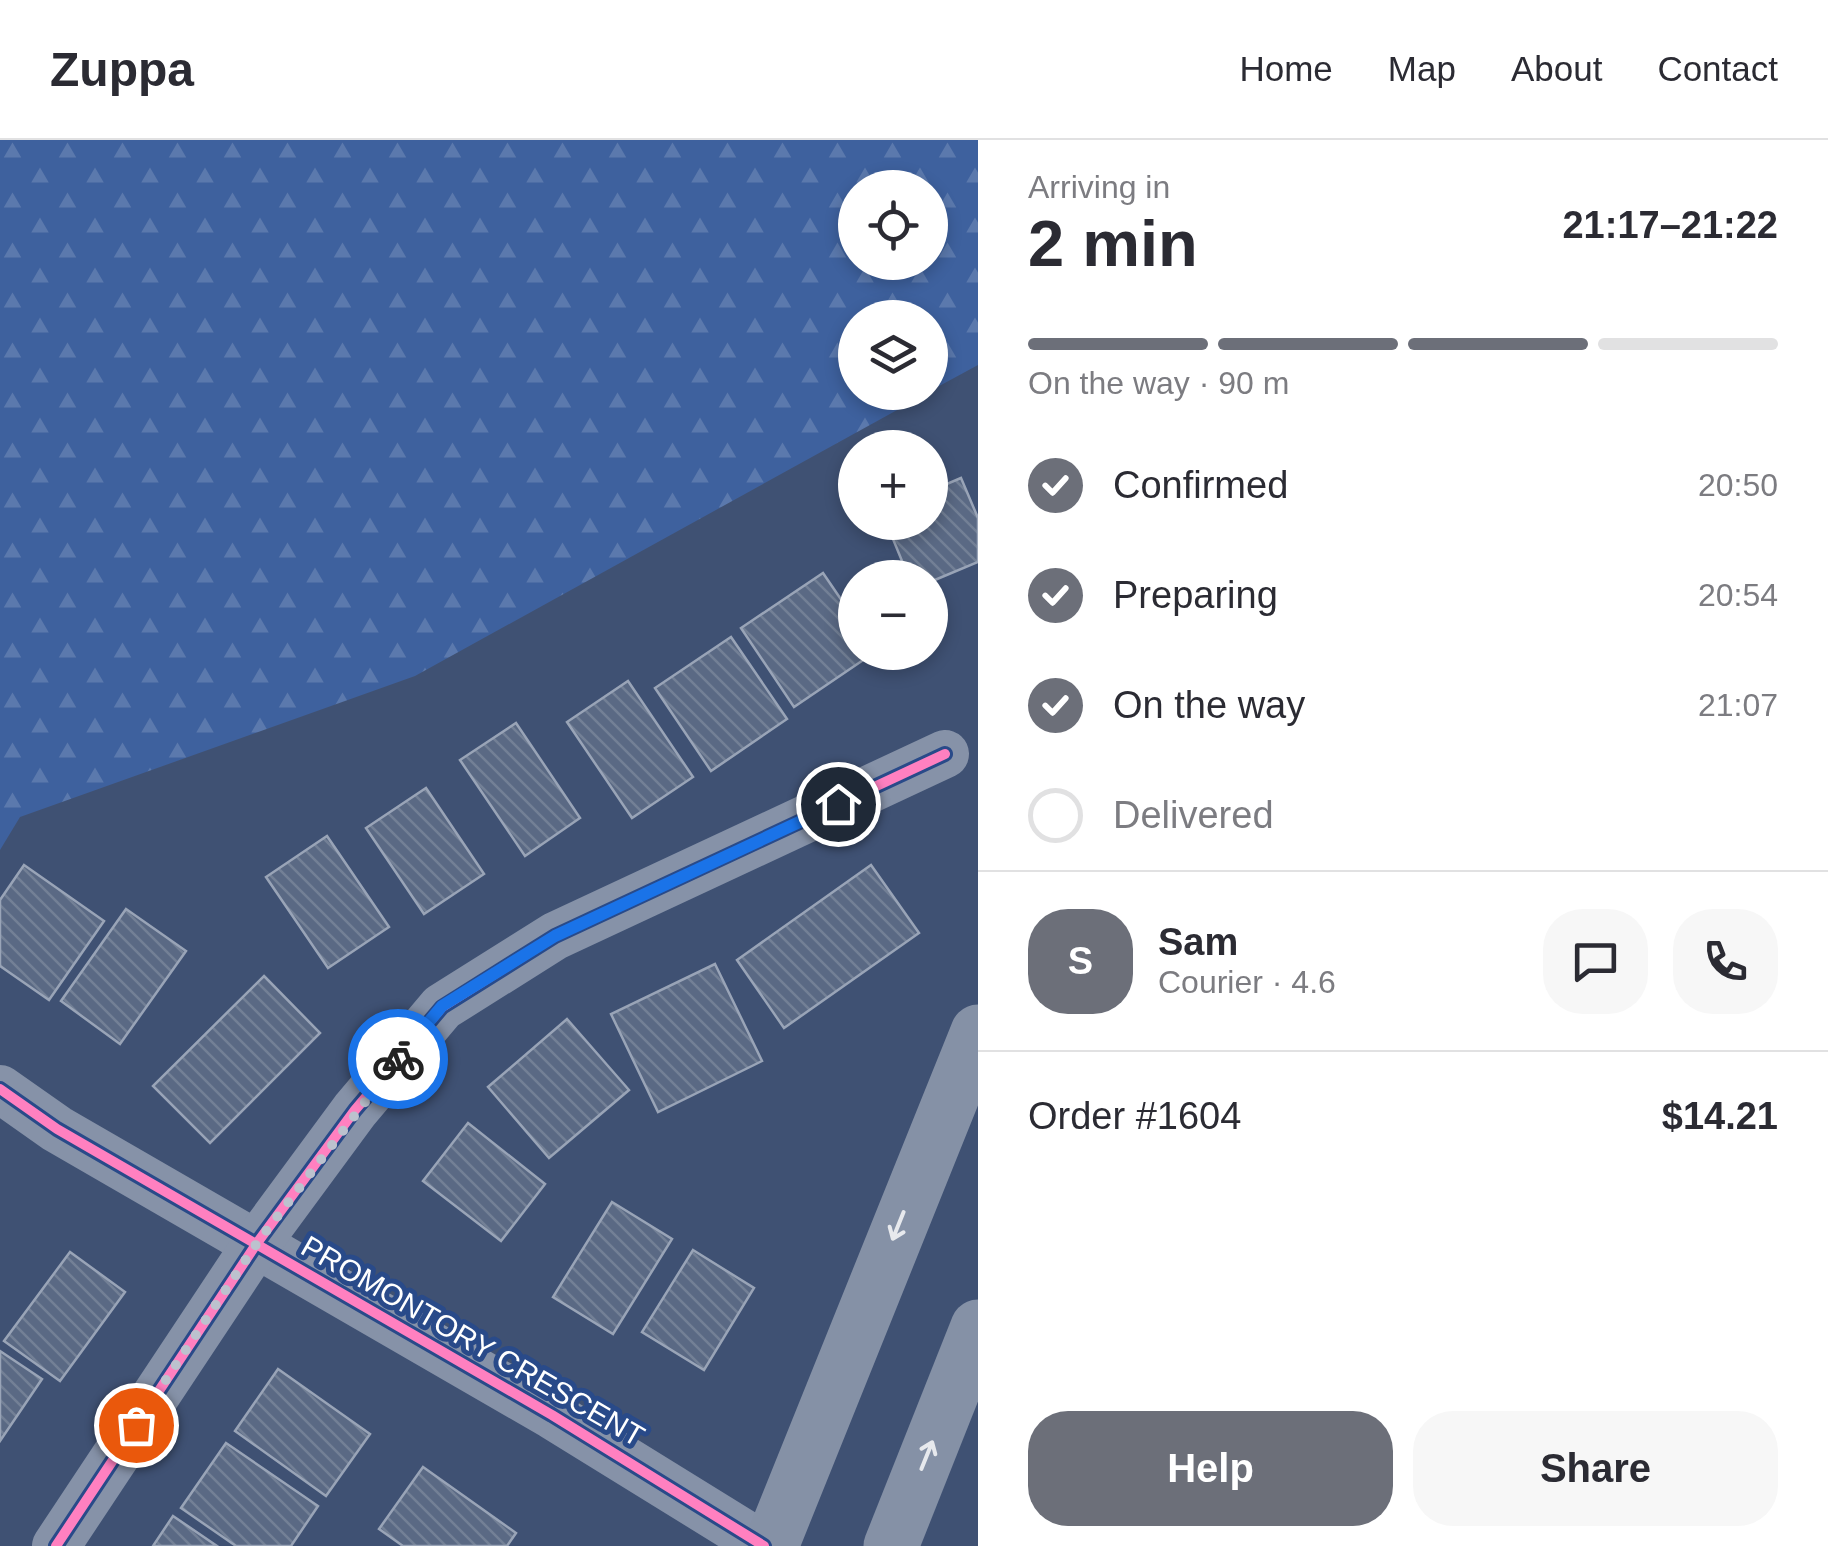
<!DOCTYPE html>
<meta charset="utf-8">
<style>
:root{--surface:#fff;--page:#f7f7f7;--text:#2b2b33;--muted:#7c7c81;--line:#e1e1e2;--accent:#6c6f79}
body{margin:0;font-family:Helvetica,sans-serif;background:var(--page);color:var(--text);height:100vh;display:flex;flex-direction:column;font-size:38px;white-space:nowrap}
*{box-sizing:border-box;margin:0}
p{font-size:32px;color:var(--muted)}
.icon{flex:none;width:55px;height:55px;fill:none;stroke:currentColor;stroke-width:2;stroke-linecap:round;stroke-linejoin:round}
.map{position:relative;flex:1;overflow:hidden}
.sheet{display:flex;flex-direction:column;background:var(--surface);width:850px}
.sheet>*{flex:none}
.fabs{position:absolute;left:838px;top:30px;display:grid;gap:20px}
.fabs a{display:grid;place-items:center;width:110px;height:110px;border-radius:50%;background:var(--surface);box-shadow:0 5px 15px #0003;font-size:50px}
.pin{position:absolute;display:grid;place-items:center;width:85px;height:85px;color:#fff;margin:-42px;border:5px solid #fff;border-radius:50%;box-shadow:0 2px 10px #0007}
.courier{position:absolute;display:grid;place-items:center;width:100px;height:100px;margin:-50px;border:8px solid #1a73e8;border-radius:50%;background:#fff;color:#222;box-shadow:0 2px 12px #0007}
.headline em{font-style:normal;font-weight:700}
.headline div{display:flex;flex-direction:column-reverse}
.headline{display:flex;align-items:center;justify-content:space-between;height:170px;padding:0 50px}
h1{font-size:65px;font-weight:700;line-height:75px}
.bar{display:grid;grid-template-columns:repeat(4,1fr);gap:15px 10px;align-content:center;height:120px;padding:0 50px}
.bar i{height:12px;border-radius:8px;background:var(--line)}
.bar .active{background:var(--accent)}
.bar p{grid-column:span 4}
.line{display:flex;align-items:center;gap:25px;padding:0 50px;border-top:2px solid var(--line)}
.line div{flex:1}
.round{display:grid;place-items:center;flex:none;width:105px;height:105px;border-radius:40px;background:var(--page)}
ol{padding:0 50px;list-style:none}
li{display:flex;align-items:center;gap:30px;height:110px}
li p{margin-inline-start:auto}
li .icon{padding:10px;border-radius:50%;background:var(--accent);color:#fff;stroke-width:4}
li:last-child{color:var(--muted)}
li i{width:55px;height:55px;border:5px solid var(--line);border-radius:50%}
.action{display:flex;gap:20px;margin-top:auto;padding:20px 50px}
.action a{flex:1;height:115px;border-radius:40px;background:var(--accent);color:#fff;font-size:40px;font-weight:700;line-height:115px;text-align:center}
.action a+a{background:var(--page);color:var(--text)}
header{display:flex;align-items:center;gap:60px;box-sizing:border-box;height:140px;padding:0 50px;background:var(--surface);border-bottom:2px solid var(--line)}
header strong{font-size:48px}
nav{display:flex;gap:55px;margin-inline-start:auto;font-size:35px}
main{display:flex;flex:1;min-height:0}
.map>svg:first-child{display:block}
.forest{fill:url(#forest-firs);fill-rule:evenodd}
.building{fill:url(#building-back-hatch);stroke:#99a4b7;stroke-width:2.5}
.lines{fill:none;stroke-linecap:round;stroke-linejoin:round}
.minor{stroke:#8692a8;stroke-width:48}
.major{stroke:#8591a6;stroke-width:55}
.cycleway-casing{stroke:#294a89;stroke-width:16}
.cycleway{stroke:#ff80c0;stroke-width:10}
.oneway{stroke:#e7e9ed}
.done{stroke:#bcc2ce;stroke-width:10;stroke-dasharray:0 18}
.route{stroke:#1a73e8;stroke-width:12}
.labels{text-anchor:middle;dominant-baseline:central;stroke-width:10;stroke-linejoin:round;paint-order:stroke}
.street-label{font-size:30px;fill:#fff;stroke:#294a89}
</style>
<header>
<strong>Zuppa</strong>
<nav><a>Home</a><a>Map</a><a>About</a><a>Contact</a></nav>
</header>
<main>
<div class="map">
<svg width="978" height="1406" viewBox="0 0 978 1406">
<defs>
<pattern id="forest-firs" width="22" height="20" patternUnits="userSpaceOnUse" patternTransform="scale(2.5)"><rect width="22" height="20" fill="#3e619e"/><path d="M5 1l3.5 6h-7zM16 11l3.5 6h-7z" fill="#5b79ad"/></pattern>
<pattern id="building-back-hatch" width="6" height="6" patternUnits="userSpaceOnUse" patternTransform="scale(2.5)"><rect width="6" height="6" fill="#5a6984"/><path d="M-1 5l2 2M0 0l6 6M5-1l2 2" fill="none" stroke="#738096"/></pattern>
</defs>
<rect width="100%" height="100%" fill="#3f5173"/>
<path class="forest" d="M0,0H978V225L930,251V178H855V252L928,253L415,536L20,677L0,710ZM855,48H930V122H855Z"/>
<g class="building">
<path d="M961,338L978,378V422L930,442V438H909L886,382H930V351Z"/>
<path d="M823,433L855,480V512H875L794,567L741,488Z"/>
<path d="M731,497L787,579L711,631L655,548Z"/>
<path d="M628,541L693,637L632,678L567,582Z"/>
<path d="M516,583L580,678L525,716L460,620Z"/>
<path d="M426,648L484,734L424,774L366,688Z"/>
<path d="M327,696L389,787L328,828L266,737Z"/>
<path d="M24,725L104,781L49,860L0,826V760Z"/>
<path d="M871,725L919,793L784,888L737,820Z"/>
<path d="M126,769L186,811L120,904L61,861Z"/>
<path d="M715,824L762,921L658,972L611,874Z"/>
<path d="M264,836L320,893L210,1003L153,946Z"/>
<path d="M567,879L629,950L549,1018L488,947Z"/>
<path d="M468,983L545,1044L501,1101L423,1041Z"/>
<path d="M612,1062L672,1099L613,1194L553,1157Z"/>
<path d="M693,1110L754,1148L704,1230L642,1192Z"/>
<path d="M70,1112L125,1152L60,1241L4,1201Z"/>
<path d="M0,1211L42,1239L0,1301Z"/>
<path d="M278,1229L370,1294L326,1356L235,1291Z"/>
<path d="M226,1303L318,1366L291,1406H236L181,1368Z"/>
<path d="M423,1327L516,1393L507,1406H403L379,1389Z"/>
<path d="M173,1376L217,1406H153Z"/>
</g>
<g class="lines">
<g class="minor">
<path d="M0,949L57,989L552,1275L764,1406"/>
<path d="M56,1406L257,1103L355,970L442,867L555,796L945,614"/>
</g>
<g class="major">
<path d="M771,1406L978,892"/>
<path d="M891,1406L978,1187"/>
</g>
<g class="cycleway-casing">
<g id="cycleway">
<path d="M0,949L57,989L552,1275L764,1406"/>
<path d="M56,1406L257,1103L355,970L442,867L555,796L945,614"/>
</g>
</g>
<use href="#cycleway" class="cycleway"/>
</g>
<defs><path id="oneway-shaft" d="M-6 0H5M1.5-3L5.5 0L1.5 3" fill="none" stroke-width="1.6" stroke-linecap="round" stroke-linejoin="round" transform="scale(2.5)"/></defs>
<g class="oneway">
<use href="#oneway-shaft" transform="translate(898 1086) rotate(112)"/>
<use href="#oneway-shaft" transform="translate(927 1315) rotate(-68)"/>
</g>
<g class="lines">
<path class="done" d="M136,1285L257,1103L398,919"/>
<path class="route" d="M398,919L442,866L555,796L838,664"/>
</g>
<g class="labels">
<g class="street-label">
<text transform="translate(473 1201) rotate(30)">PROMONTORY CRESCENT</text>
</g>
</g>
</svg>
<div class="fabs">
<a><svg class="icon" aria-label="locate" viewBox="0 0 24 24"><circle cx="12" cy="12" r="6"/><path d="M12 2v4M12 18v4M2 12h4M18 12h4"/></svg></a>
<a><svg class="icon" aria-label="layers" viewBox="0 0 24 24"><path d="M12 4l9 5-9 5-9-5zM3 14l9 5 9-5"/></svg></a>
<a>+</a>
<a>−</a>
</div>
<div class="pin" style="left:136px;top:1285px;background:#ea580c"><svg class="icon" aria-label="bag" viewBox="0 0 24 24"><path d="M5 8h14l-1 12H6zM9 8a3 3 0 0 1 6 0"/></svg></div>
<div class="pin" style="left:838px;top:664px;background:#1f2937"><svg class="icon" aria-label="home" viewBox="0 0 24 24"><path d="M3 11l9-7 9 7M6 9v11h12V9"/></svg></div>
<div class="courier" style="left:398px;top:919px"><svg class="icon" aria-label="bike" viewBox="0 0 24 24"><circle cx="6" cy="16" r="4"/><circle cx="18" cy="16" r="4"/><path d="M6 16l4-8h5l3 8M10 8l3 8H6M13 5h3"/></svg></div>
</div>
<section class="sheet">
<div class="headline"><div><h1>2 min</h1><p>Arriving in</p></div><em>21:17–21:22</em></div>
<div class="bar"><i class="active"></i><i class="active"></i><i class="active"></i><i></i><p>On the way · 90 m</p></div>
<ol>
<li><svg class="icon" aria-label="check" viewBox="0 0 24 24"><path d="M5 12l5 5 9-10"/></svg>Confirmed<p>20:50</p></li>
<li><svg class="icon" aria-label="check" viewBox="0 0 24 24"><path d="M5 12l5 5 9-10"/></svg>Preparing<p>20:54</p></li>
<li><svg class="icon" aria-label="check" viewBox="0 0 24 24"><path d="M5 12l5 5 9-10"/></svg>On the way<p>21:07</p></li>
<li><i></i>Delivered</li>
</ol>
<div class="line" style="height:180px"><b class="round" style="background:var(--accent);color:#fff">S</b><div><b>Sam</b><p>Courier · 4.6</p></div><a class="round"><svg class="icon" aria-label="chat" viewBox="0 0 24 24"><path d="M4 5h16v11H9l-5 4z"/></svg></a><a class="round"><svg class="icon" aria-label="phone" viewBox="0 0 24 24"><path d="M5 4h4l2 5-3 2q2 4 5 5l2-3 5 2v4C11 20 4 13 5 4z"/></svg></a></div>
<div class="line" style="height:130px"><div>Order #1604</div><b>$14.21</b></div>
<div class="action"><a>Help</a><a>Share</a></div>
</section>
</main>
